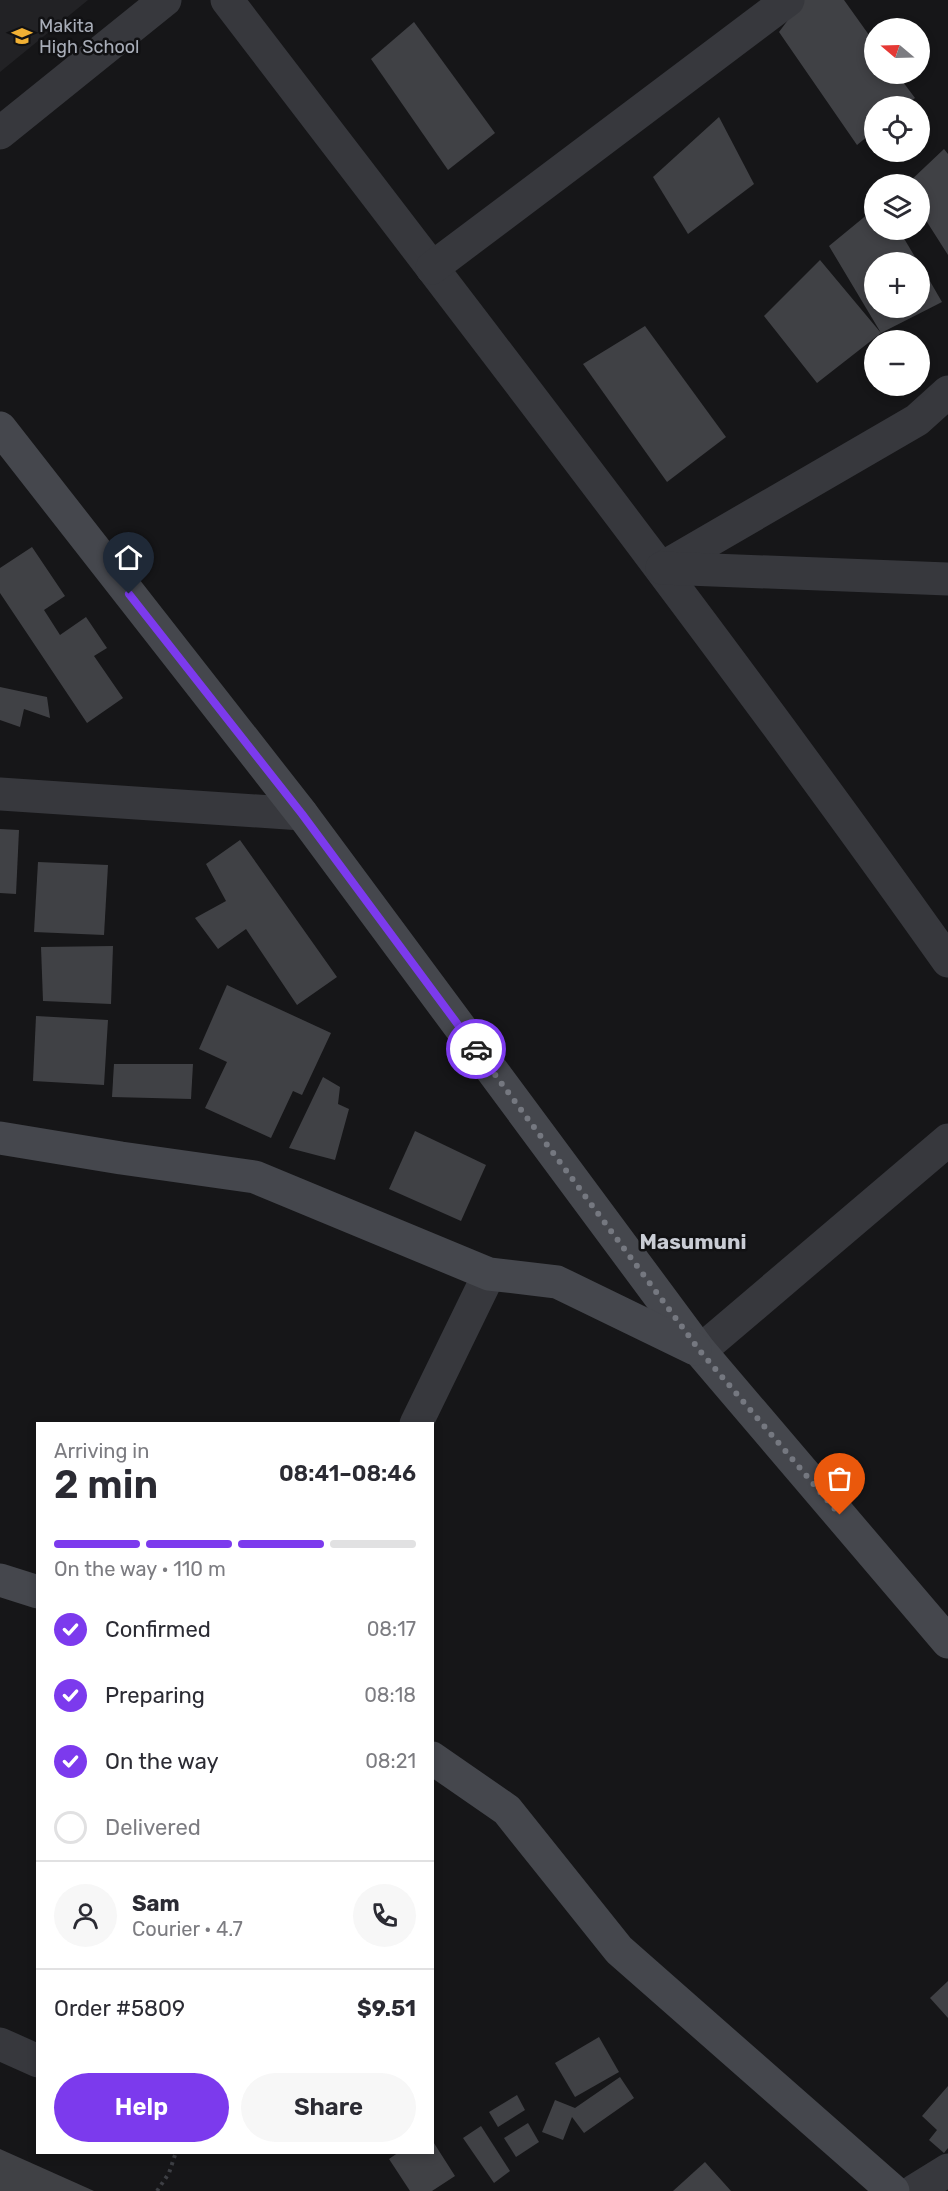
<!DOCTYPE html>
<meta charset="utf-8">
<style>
:root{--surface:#fff;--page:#f7f7f7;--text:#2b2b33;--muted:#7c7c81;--line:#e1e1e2;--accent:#7c3aed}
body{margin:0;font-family:Rubik,sans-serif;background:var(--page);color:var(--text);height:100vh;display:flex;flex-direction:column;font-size:22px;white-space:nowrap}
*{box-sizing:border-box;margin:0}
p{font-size:20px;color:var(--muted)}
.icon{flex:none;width:33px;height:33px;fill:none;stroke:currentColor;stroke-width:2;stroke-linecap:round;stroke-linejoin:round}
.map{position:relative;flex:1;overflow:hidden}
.panel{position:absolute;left:36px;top:1422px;width:398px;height:732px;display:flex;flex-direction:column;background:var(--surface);border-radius:0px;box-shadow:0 3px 9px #0003}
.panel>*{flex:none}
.needle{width:39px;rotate:289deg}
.controls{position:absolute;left:864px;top:18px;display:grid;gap:12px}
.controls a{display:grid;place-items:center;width:66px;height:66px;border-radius:50%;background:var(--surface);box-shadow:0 3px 9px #0003;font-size:30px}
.pin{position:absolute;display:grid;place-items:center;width:51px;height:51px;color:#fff;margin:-62px -26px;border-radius:50% 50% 50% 0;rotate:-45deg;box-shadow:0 0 6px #0007}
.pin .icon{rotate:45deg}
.courier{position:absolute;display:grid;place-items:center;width:60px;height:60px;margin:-30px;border:4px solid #7c3aed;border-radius:50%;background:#fff;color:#222;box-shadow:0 2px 8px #0007}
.head em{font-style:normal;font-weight:600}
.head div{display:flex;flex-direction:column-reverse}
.head{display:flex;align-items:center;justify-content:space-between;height:102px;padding:0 18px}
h1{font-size:39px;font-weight:600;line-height:45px}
.bar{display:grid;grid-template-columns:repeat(4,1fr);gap:9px 6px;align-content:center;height:72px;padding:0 18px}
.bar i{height:8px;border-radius:4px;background:var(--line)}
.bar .active{background:var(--accent)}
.bar p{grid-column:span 4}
.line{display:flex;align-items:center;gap:15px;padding:0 18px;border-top:2px solid var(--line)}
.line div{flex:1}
.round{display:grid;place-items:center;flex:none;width:63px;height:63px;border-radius:32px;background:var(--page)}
ol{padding:0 18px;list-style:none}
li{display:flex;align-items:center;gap:18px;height:66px}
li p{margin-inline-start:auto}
li .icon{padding:6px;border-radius:50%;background:var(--accent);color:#fff;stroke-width:4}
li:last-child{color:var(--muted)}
li i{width:33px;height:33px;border:3px solid var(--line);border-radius:50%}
.action{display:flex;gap:12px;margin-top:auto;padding:12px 18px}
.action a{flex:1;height:69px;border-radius:36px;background:var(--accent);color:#fff;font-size:24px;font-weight:600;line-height:69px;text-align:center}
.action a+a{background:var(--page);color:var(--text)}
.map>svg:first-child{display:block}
.built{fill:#222225}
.building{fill:#404145}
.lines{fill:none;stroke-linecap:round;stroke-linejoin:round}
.path{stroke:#3d3f44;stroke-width:4;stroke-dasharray:3 4.5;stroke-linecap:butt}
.street{stroke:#37383d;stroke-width:33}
.secondary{stroke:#45474d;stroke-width:33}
.done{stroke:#757880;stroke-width:6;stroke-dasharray:0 10.8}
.route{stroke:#7c3aed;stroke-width:8}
.labels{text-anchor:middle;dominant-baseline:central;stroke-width:5;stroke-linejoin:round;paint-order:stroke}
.poi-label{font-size:18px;fill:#a8adb8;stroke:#111113;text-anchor:start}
.quarter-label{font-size:21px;font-weight:bold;fill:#c9ccd4;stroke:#111113}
</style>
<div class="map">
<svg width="948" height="2191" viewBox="0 0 948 2191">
<rect width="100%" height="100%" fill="#161618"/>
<path class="built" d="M0,0H88L0,72Z"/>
<g class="building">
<path d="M803,0H844L874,42V74H897L915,98L905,106H874V131L857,145L779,32Z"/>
<path d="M414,22L495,133L448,170L371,59Z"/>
<path d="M719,117L754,184L688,234L653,177Z"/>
<path d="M944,149L948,154V255L920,211V184H907Z"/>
<path d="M874,209V230H899L918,262H874V308H920V264L942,302L881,333L817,383L764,316L820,260L881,333L829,246Z"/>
<path d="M645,326L726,437L667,482L583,364Z"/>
<path d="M32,547L65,596L44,610L60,635L86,617L107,648L94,656L123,698L87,723L0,593V568Z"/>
<path d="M0,687L47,697L50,718L24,709L20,727L0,720Z"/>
<path d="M0,829L19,830L16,894L0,893Z"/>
<path d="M240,840L337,977L297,1005L246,929L218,949L195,918L226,901L206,864Z"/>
<path d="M38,862L108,865L104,935L34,932Z"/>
<path d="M113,946L111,1004L43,1001L41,947Z"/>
<path d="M227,985L331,1033L302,1095L293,1091L271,1138L205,1108L227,1062L199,1049Z"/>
<path d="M36,1016L108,1020L104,1085L33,1081Z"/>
<path d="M114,1064H193L191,1099L112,1097Z"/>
<path d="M323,1077L340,1087L338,1104L349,1109L335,1160L289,1148Z"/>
<path d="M415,1131L486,1165L461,1221L389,1189Z"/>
<path d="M948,1981V2018L930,1998Z"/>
<path d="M599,2037L619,2072L575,2097L555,2063Z"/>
<path d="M620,2077L634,2098L584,2133L572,2117L563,2140L542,2132L555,2100L575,2108Z"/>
<path d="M948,2086V2148L944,2153L929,2140L937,2130L922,2116Z"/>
<path d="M517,2095L525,2110L498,2127L489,2112Z"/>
<path d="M528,2123L539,2142L516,2157L504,2138Z"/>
<path d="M481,2126L510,2171L494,2183L463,2138Z"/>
<path d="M432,2140L455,2176L432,2191H410L389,2159L399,2152H432Z"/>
<path d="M0,2149L94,2191H0Z"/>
<path d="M705,2162L731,2191H673Z"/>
</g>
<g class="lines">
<path class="path" d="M157,2191L169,2173L176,2152"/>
<g class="street">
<path d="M227,0C470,318 716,634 948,961"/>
<path d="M0,133L165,0"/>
<path d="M432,268L788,0"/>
<path d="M662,568L917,420L948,392"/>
<path d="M662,568L948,579"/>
<path d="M0,794L302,814"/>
<path d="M700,1351L948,1140"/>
<path d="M416,1424L489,1274"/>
<path d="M0,2044L38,2061"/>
<path d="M914,2191L948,2170"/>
</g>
<g class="secondary">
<path d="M0,428L302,814L700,1351L948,1642"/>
<path d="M0,1138L121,1158L255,1177L489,1274L557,1282L695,1349"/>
<path d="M0,1580L38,1592"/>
<path d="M432,1758L507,1810L619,1950L893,2191"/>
</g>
</g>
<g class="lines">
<path class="done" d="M476,1049L700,1351L840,1515"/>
<path class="route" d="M129,594L302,814L476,1049"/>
</g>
<defs>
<g id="school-bare" transform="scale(1.62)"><path d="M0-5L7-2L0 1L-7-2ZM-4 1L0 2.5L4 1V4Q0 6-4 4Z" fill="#f2b134" stroke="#111113" stroke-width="2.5" paint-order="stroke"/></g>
</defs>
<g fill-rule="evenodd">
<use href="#school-bare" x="22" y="36"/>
</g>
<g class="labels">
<g class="poi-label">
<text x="39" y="26">Makita<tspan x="39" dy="21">High School</tspan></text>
</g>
<g class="quarter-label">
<text x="693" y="1241">Masumuni</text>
</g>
</g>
</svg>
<div class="controls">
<a><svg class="needle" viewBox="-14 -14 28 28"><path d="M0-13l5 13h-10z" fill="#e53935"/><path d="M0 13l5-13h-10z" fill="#7c7c81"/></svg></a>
<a><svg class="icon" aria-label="locate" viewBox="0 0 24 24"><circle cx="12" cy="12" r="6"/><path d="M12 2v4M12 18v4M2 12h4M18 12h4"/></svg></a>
<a><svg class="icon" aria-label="layers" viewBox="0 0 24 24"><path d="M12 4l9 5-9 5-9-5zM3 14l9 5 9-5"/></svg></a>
<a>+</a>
<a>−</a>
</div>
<div class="pin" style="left:840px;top:1515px;background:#ea580c"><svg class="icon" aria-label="bag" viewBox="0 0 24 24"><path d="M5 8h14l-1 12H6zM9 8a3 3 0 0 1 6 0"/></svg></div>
<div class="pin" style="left:129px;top:594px;background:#1f2937"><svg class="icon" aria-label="home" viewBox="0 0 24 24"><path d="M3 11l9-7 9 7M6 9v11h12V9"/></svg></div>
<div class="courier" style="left:476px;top:1049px"><svg class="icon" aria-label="car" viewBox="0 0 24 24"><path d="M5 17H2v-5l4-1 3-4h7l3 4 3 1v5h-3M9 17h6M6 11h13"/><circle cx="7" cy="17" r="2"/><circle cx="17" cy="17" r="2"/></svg></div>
<section class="panel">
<div class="head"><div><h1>2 min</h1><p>Arriving in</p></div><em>08:41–08:46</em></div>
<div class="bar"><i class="active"></i><i class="active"></i><i class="active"></i><i></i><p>On the way · 110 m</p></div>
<ol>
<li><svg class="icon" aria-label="check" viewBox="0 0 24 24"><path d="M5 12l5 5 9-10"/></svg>Confirmed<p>08:17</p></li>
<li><svg class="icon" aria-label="check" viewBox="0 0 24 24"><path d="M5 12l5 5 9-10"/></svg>Preparing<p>08:18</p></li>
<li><svg class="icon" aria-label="check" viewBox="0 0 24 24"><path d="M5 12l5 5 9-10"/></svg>On the way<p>08:21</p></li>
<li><i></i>Delivered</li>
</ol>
<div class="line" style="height:108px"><a class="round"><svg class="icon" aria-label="person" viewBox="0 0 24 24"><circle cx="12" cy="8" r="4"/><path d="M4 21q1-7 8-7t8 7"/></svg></a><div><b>Sam</b><p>Courier · 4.7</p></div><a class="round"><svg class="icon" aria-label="phone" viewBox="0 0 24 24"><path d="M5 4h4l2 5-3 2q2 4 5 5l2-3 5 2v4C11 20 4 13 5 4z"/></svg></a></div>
<div class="line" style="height:78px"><div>Order #5809</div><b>$9.51</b></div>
<div class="action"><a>Help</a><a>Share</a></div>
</section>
</div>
